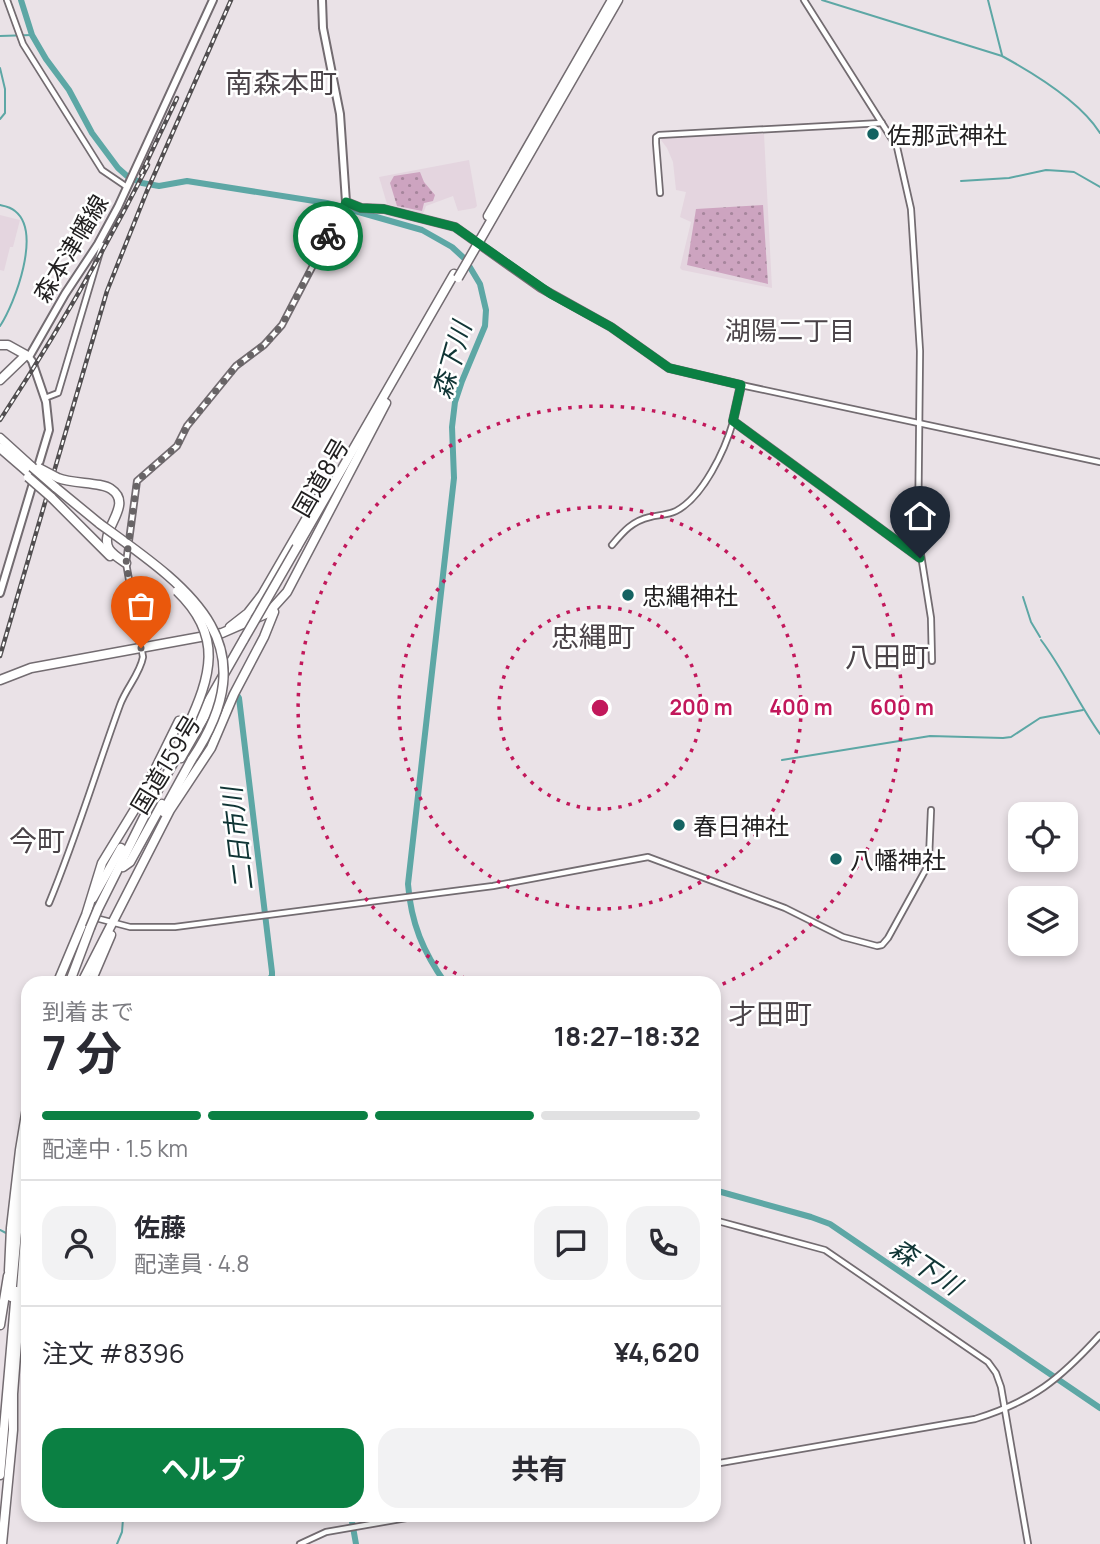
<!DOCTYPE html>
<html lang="ja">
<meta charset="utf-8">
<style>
:root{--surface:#fff;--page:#f2f2f3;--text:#2b2b33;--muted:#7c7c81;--line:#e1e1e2;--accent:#0b8043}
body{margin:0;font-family:Manrope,"Noto Sans JP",sans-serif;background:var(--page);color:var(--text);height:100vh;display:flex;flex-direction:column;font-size:26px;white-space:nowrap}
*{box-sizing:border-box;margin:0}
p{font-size:23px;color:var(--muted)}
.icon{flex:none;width:38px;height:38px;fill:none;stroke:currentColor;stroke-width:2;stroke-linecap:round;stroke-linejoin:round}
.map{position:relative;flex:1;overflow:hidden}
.drawer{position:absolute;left:21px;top:976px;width:700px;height:546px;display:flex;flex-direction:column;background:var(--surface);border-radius:21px;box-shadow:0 4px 10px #0003}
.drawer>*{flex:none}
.tools{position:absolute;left:1008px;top:802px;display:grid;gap:14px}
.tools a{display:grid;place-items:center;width:70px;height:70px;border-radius:14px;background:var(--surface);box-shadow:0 4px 10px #0003;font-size:35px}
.pin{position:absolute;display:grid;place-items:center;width:60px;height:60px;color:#fff;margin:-72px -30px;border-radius:50% 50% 50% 0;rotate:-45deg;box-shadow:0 0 7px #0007}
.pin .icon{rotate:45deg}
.courier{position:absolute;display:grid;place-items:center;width:70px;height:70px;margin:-35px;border:5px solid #0b8043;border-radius:50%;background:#fff;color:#222;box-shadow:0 2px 9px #0007}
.overview em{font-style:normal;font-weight:700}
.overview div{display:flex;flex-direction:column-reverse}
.overview{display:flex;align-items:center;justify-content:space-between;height:119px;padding:0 21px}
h1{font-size:46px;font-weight:700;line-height:52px}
.bar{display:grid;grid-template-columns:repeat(4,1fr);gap:10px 7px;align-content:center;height:84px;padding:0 21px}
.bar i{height:9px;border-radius:5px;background:var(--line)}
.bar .current{background:var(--accent)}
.bar p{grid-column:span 4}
.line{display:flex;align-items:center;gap:18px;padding:0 21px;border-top:2px solid var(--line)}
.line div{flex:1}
.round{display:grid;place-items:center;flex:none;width:74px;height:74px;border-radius:21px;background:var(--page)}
.action{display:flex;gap:14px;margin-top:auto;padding:14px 21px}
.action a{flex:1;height:80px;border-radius:21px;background:var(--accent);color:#fff;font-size:28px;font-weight:700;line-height:80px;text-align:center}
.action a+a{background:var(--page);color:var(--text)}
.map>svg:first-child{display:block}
.built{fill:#e4d5df}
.park{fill:url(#park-dots)}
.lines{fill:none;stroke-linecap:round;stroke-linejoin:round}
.stream{stroke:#5da7a5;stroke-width:2}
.river{stroke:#5da7a5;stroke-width:6}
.minor-casing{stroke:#736c71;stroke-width:8}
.major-casing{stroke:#736c71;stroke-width:10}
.highway-casing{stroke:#736c71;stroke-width:11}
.minor{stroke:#fff;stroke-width:4.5}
.major{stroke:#fff;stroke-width:6}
.highway{stroke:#fff;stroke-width:8}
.rail-casing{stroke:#514e50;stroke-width:4.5}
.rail{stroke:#fff;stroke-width:2;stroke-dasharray:5;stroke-linecap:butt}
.highway-bridge-casing{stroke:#736c71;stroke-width:11;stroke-linecap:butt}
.highway-bridge{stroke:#fff;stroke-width:8}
.done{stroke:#686466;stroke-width:7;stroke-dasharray:0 12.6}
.route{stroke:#0b8043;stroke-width:9}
.ring{fill:none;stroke:#c2185b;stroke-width:3.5;stroke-dasharray:3.5 7}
.poi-dot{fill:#146362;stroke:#fff;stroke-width:2.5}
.labels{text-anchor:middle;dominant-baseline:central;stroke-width:5;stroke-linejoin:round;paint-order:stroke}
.poi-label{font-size:24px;fill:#222021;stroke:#fff;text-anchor:start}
.street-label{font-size:24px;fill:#222021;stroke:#fff}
.neighbourhood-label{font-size:26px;fill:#4b4449;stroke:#fff}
.water-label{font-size:26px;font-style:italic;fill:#103535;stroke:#fff}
.quarter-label{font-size:28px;fill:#4b4449;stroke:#fff}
.centre{fill:#c2185b;stroke:#fff;stroke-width:3.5}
.ring-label{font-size:21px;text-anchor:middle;font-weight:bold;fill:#c2185b;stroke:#fff;stroke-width:5;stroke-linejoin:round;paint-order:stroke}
</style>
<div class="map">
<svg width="1100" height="1544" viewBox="0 0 1100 1544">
<defs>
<pattern id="park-dots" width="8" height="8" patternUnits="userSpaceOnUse" patternTransform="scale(1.75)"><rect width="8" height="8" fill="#cda4c0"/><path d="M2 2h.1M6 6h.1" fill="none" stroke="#a6859c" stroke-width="1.8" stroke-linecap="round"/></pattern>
</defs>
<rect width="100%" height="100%" fill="#eae2e7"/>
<g class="built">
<path d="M764,134L772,288L682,270L680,268L691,222L680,217L686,192L676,190L673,162L667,148L661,140L663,138Z"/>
<path d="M469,160L477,206L475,208L458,211L453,196L426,206L423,214L387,204L379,177Z"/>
<path d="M0,215L20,220L13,247H10L4,271L0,270Z"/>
</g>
<g class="park">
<path d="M420,172L424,182L435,195L433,201L424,203L422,211L397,206L390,183L394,176Z"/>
<path d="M763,205L768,284L687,265L696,209Z"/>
</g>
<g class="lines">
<g class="stream">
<path d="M822,0L1002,56C1035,74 1080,101 1100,133"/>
<path d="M988,0L1002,55"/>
<path d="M0,36L32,35"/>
<path d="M0,68L5,89V113L0,119"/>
<path d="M961,181L1009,178L1046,170L1062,171L1074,172L1100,187"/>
<path d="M0,205C5,206 11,207 15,211C42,232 15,303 0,326"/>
<path d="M1023,597L1031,622L1040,637"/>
<path d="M1041,640C1063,669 1078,703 1100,734"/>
<path d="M782,760L930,736L1003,738L1011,737L1040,718L1083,710"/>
<path d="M0,1230L6,1233"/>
<path d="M117,1544L122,1532L123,1519"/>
</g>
<g class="river">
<path d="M21,0L32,35L46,59L69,90L92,133L118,168L127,176L142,183L159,186L187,181L327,203L422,230L452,247L465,259L480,284L486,310L485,326L462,381L455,402L452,427L454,478L408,884C411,923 423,952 446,984"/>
<path d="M234,690L239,698L272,972V976L264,984"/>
<path d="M714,1190L811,1217L830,1224L1100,1408"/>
<path d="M351,1516L356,1544"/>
</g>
<g class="minor-casing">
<g id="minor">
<path d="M7,0L23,44L102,170L127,187"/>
<path d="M804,0L897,147L911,209L920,351L918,536L931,618L932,661"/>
<path d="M660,193L656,143V137L659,135L882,123"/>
<path d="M741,385L1100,462"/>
<path d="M45,398L58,393L102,245"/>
<path d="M612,545C623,532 632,521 650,517C658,515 668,515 676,511C703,497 725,450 733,422"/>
<path d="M49,903C76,838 96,771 120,705C126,688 140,674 143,657L126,563L137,481L177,446L187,426L236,366L264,345L282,325L346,202"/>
<path d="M92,917L130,927H175L493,886L648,857L785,908L843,937L877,946L882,945L888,938L926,869L929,858L931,810"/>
<path d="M714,1220L825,1250L988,1362L996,1373L1001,1387L1028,1544"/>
<path d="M714,1464L975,1419C1033,1401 1059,1380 1100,1335"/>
<path d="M300,1544L326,1532L418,1516"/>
</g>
</g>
<g class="major-casing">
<g id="major">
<path d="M322,0L323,28L340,114L346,202L361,208L384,209L455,227L541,288L611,327L669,368L741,385L733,421L920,558"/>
<path d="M29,357L65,294L98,244L118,207L213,0"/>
<path d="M0,593L49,430L46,402L32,361L28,356"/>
</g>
</g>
<g class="highway-casing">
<g id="highway">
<path d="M488,216L612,0"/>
<path d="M480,240L618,0"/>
<path d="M0,345H8L26,355L0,380"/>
<path d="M0,438L32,467"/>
<path d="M0,448L29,473"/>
<path d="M58,478C73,484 101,482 111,489C135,505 98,530 109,549C113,555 120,559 126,563"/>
<path d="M55,487L100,524"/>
<path d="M51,497L110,556"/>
<path d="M297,547L454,274"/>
<path d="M230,627L248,613L262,595L320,495"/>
<path d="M0,680L31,668L222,633L268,613L287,592L386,403"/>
<path d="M181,758L218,693"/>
<path d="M163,812L192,759"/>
<path d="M123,867L130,862L162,804"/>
<path d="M93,898L121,848"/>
<path d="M98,909L155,795L244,639"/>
<path d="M57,984L86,915L102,863L138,804L179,721"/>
<path d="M69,984L90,928"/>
<path d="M81,984L170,810L211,748L234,694L264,637L274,612"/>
<path d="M90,984L111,935"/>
<path d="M25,1198L28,1180"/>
<path d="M9,1271L11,1228L20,1150L28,1102"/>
<path d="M11,1297L20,1200L28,1150"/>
<path d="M26,1307L28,1281"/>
<path d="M0,1325L8,1276"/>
<path d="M0,1475L16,1291"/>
<path d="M2,1544L13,1430V1394L27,1212L26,1193"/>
</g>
</g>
<use href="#minor" class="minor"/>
<use href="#major" class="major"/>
<use href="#highway" class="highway"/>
<g class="rail-casing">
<g id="rail">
<path d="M141,174L177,98"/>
<path d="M0,420C55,337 103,253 148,165"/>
<path d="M0,656L107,291L147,191L231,0"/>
</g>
</g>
<use href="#rail" class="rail"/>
<g class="highway-bridge-casing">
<g id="highway-bridge">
<path d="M458,278L480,240"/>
<path d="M32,467L55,487"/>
<path d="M39,468L58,478"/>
<path d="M28,477L51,497"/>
<path d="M100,524C190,589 270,642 192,759"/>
<path d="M177,591C224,636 211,676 187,728"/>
<path d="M244,639L297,547"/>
<path d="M90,928L98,909"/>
</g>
</g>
<use href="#highway-bridge" class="highway-bridge"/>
</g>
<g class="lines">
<path class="done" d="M141,648L126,563L137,481L177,446L187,426L236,366L264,345L282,325L328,236"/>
<path class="route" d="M328,236L337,223L346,202L361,208L384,209L455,227L551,294L611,327L669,368L741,385L733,421L920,558"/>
</g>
<g class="ring">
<circle cx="600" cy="708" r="101"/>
<circle cx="600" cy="708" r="201"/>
<path d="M475 983A302 302 0 1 1 716 987"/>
</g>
<g class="poi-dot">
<circle cx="873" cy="134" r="7"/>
<circle cx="628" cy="595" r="7"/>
<circle cx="679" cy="825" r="7"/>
<circle cx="836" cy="859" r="7"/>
</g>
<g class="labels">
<g class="poi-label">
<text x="887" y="134">佐那武神社</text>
<text x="642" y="595">忠縄神社</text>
<text x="693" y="825">春日神社</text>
<text x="850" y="859">八幡神社</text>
</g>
<g class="street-label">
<text transform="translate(70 248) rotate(-59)">森本津幡線</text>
<text transform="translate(320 477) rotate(-60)">国道8号</text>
<text transform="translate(165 764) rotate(-59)">国道159号</text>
</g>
<g class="neighbourhood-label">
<text x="790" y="330">湖陽二丁目</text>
</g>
<g class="water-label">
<text transform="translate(451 360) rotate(-74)">森下川</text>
<text transform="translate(237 839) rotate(-97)">二日市川</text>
<text transform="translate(926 1266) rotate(34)">森下川</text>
</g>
<g class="quarter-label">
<text x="281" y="82">南森本町</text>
<text x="593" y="636">忠縄町</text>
<text x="887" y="656">八田町</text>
<text x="37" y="840">今町</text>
<text x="770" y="1013">才田町</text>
</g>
</g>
<circle cx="600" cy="708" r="10" class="centre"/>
<g class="ring-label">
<text x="701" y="715">200 m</text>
<text x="801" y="715">400 m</text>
<text x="902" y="715">600 m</text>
</g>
</svg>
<div class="tools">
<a><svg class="icon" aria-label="locate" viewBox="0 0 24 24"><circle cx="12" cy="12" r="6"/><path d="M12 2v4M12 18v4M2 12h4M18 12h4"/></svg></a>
<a><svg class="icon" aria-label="layers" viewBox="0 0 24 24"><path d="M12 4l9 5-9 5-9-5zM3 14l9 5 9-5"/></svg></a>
</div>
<div class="pin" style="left:141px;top:648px;background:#ea580c"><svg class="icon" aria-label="bag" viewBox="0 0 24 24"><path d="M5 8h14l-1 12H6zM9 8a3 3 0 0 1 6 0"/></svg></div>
<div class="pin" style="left:920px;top:558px;background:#1f2937"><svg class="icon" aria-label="home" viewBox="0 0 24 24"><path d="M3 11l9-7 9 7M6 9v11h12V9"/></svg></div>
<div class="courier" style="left:328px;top:236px"><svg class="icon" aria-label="bike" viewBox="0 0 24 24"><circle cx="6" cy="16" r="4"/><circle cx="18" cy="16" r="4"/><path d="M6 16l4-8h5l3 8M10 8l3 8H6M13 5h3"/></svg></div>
<section class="drawer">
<div class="overview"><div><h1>7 分</h1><p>到着まで</p></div><em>18:27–18:32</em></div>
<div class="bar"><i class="current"></i><i class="current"></i><i class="current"></i><i></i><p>配達中 · 1.5 km</p></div>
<div class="line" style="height:126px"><a class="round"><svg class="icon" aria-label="person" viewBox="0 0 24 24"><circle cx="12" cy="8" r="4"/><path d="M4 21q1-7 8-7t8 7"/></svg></a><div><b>佐藤</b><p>配達員 · 4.8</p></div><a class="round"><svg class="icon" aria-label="chat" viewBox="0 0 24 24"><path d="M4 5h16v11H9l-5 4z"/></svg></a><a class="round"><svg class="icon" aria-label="phone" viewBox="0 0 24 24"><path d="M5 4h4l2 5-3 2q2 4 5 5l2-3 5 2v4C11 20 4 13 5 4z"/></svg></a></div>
<div class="line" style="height:91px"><div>注文 #8396</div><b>¥4,620</b></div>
<div class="action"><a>ヘルプ</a><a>共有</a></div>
</section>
</div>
